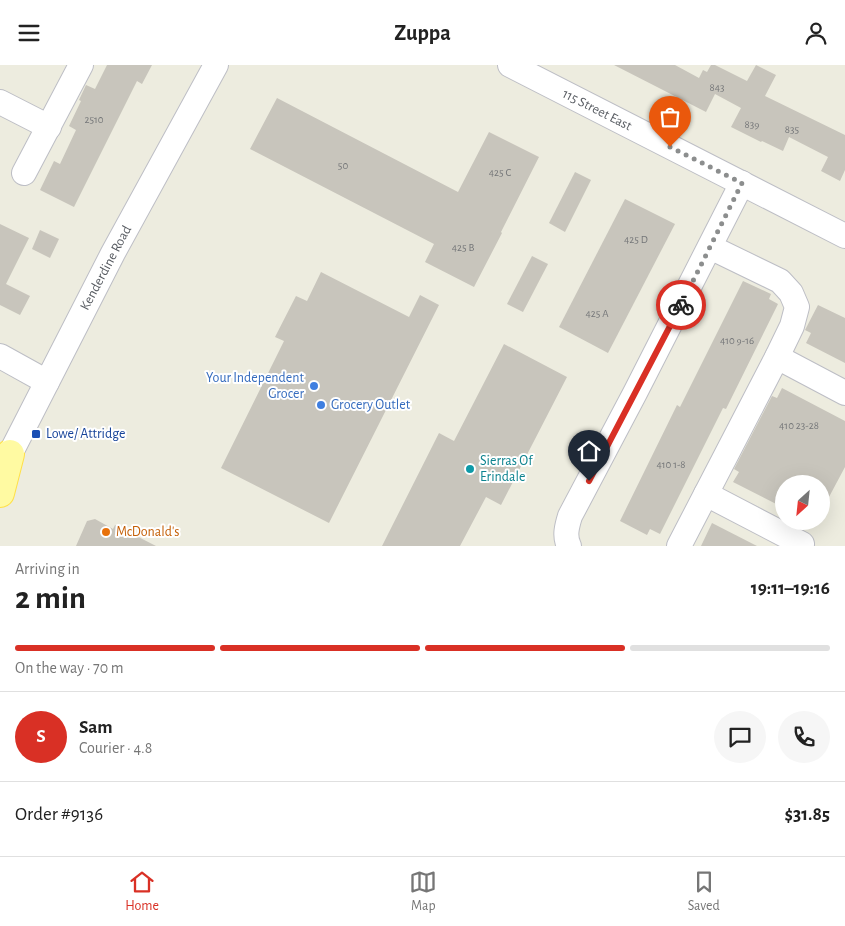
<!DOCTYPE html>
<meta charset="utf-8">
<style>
:root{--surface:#fff;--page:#f6f6f6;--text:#222;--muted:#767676;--line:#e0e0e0;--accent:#d93025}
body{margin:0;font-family:"Alegreya Sans",sans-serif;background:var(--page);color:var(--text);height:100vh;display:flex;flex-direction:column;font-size:19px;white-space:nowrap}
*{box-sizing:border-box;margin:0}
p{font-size:16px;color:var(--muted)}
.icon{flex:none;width:28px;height:28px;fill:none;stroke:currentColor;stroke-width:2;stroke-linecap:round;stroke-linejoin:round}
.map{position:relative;height:481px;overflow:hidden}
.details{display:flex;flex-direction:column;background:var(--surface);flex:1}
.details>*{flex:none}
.needle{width:32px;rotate:207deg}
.buttons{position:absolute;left:775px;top:410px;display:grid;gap:10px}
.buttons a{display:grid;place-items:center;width:55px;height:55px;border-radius:50%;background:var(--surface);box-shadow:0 5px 20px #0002;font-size:25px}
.pin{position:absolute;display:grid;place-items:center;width:42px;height:42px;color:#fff;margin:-51px -21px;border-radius:50% 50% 50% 0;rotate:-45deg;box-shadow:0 0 5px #0007}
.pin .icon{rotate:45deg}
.courier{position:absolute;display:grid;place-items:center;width:50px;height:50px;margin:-25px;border:4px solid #d93025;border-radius:50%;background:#fff;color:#222;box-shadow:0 1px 6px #0007}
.overview em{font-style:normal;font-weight:700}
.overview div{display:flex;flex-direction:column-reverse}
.overview{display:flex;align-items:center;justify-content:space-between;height:85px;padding:0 15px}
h1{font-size:32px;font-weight:700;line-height:38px}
.bar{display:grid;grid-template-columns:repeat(4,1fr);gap:8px 5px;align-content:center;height:60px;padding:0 15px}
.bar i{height:6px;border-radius:4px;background:var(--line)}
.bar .active{background:var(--accent)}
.bar p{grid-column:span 4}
.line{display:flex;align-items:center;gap:12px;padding:0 15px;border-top:1px solid var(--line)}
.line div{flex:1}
.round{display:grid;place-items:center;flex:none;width:52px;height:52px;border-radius:26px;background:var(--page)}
header{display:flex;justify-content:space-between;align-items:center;height:65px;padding:0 15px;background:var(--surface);font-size:22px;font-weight:700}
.tabs{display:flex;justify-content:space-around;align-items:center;height:70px;border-top:1px solid var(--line);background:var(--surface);font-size:14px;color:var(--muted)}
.tabs a{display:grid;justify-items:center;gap:2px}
.tabs .active{color:var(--accent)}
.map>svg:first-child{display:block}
.building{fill:#c8c5bc}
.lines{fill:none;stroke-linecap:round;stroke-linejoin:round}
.minor-casing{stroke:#bdbec5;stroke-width:26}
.major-casing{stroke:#ffe047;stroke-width:30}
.minor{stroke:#fff;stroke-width:24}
.major{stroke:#fffaa2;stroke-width:28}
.done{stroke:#8c8e8e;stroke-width:5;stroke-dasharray:0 9}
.route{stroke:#d93025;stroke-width:6}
.shop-dot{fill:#3f7fe0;stroke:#fff;stroke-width:2}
.transit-dot{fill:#1a4fb4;stroke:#fff;stroke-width:2}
.culture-dot{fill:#0f9aa8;stroke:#fff;stroke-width:2}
.food-dot{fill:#e8710a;stroke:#fff;stroke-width:2}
.labels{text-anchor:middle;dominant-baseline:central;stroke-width:4;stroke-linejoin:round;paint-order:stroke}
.number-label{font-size:11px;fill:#747678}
.street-label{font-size:14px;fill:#585c62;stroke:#fff}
.shop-label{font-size:14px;fill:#366cbe;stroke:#fff;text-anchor:end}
.transit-label{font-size:14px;fill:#164399;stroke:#fff;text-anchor:start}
.culture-label{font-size:14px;fill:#0d838f;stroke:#fff;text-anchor:start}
.food-label{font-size:14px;fill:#c56008;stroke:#fff;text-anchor:start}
</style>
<header><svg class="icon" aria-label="menu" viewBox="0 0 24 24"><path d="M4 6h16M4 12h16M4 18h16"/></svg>Zuppa<svg class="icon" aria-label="person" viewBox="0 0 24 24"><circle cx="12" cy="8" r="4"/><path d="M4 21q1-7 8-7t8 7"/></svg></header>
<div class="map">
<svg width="845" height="481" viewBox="0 0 845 481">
<rect width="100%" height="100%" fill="#edecdf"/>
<g class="building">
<path d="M107,0H152L142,19L137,16L74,142L40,125L54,96L60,99L76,65L69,61L81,36L79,35L86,20L95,24Z"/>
<path d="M614,0H675L699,13L703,5L707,7L711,0H715L747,16L756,0L776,10L765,31L845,70V105L840,116L821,106L828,92L789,72L783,86L762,76L761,77L731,62L741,43L715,29L706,47Z"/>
<path d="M277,33L458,127L489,67L539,92L501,167L502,168L474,222L425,197L434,179L250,84Z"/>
<path d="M575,107L591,115L565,167L549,158Z"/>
<path d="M625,134L675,159L608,288L559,262Z"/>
<path d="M0,159L29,173L6,219L30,231L20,250L0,240Z"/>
<path d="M40,165L59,174L50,193L32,184Z"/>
<path d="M532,191L548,199L523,247L507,239Z"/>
<path d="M321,207L409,252L420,230L439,240L329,458L221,403L284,276L275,272L296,231L307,236Z"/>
<path d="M743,216L771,229L769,234L778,239L726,344L723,343L660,469L650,464L647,470L620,456L677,340L680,342Z"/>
<path d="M818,240L845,253V298L806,278L811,268L805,265Z"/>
<path d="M504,279L567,312L501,440L486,432L460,481H382L439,368L454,376Z"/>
<path d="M782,323L845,356V402L821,447V419H784V443L733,417L739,407L734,404L772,331L777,333Z"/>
<path d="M95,454L113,464L115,460L156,481H76L87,456Z"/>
<path d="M712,458L757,481H701Z"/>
</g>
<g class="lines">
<g class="minor-casing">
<g id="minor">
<path d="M510,0L845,171"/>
<path d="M0,37L49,62"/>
<path d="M24,108L81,0"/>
<path d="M0,291L47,317"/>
<path d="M777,292L845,328"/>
<path d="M2,405L113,188L216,0"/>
<path d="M706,429L802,479"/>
<path d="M569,481C564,471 567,461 570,451L635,328L742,118"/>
<path d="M679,481L777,292L792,261L797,242L791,228L780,216L710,182"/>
</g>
</g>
<g class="major-casing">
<path id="major" d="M0,428L10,389"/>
</g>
<use href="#minor" class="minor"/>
<use href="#major" class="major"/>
</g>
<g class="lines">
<path class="done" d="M670,82L742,118L681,240"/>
<path class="route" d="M589,416L681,240"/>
</g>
<g class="shop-dot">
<circle cx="314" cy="321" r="5"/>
<circle cx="321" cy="340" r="5"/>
</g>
<rect class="transit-dot" x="31" y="364" width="10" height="10" rx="2.5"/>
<circle class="culture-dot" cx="470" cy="404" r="5"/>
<circle class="food-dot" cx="106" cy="467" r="5"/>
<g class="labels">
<g class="number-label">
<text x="717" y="22">843</text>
<text x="94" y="54">2510</text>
<text x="752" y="59">839</text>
<text x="792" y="64">835</text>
<text x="343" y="100">50</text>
<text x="500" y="107">425 C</text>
<text x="636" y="174">425 D</text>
<text x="463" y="182">425 B</text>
<text x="597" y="248">425 A</text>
<text x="737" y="275">410 9-16</text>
<text x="799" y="360">410 23-28</text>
<text x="671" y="399">410 1-8</text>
</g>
<g class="street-label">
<text transform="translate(597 45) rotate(27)">115 Street East</text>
<text transform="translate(106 203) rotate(-62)">Kenderdine Road</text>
</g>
<g class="shop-label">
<text x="304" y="313">Your Independent<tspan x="304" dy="16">Grocer</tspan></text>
<text x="331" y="340" text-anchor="start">Grocery Outlet</text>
</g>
<g class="transit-label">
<text x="46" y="369">Lowe/ Attridge</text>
</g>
<g class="culture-label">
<text x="480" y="396">Sierras Of<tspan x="480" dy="16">Erindale</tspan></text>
</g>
<g class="food-label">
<text x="116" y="467">McDonald's</text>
</g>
</g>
</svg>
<div class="buttons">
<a><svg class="needle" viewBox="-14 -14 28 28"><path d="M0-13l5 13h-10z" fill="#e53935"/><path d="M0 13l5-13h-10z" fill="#767676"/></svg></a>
</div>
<div class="pin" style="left:670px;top:82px;background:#ea580c"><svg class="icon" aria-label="bag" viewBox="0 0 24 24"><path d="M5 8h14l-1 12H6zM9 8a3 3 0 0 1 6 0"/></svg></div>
<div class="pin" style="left:589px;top:416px;background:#1f2937"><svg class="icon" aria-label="home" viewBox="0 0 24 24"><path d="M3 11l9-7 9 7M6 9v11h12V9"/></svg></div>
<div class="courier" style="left:681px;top:240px"><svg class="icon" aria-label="bike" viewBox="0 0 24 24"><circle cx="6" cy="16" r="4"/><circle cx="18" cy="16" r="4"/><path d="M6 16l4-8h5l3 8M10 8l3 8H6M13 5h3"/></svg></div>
</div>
<section class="details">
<div class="overview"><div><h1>2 min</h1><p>Arriving in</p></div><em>19:11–19:16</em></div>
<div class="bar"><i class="active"></i><i class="active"></i><i class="active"></i><i></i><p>On the way · 70 m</p></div>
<div class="line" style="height:90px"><b class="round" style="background:var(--accent);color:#fff">S</b><div><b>Sam</b><p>Courier · 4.8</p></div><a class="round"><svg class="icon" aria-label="chat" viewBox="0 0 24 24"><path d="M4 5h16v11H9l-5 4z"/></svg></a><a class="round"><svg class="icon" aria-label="phone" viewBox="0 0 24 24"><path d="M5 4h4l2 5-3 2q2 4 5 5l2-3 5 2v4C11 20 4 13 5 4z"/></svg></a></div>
<div class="line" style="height:65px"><div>Order #9136</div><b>$31.85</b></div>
</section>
<nav class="tabs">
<a class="active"><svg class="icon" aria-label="home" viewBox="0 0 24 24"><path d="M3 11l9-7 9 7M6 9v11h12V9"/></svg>Home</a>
<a><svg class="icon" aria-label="map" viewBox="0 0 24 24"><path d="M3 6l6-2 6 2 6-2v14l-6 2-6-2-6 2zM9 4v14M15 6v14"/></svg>Map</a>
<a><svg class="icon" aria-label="saved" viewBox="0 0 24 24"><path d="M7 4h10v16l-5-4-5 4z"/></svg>Saved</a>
</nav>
